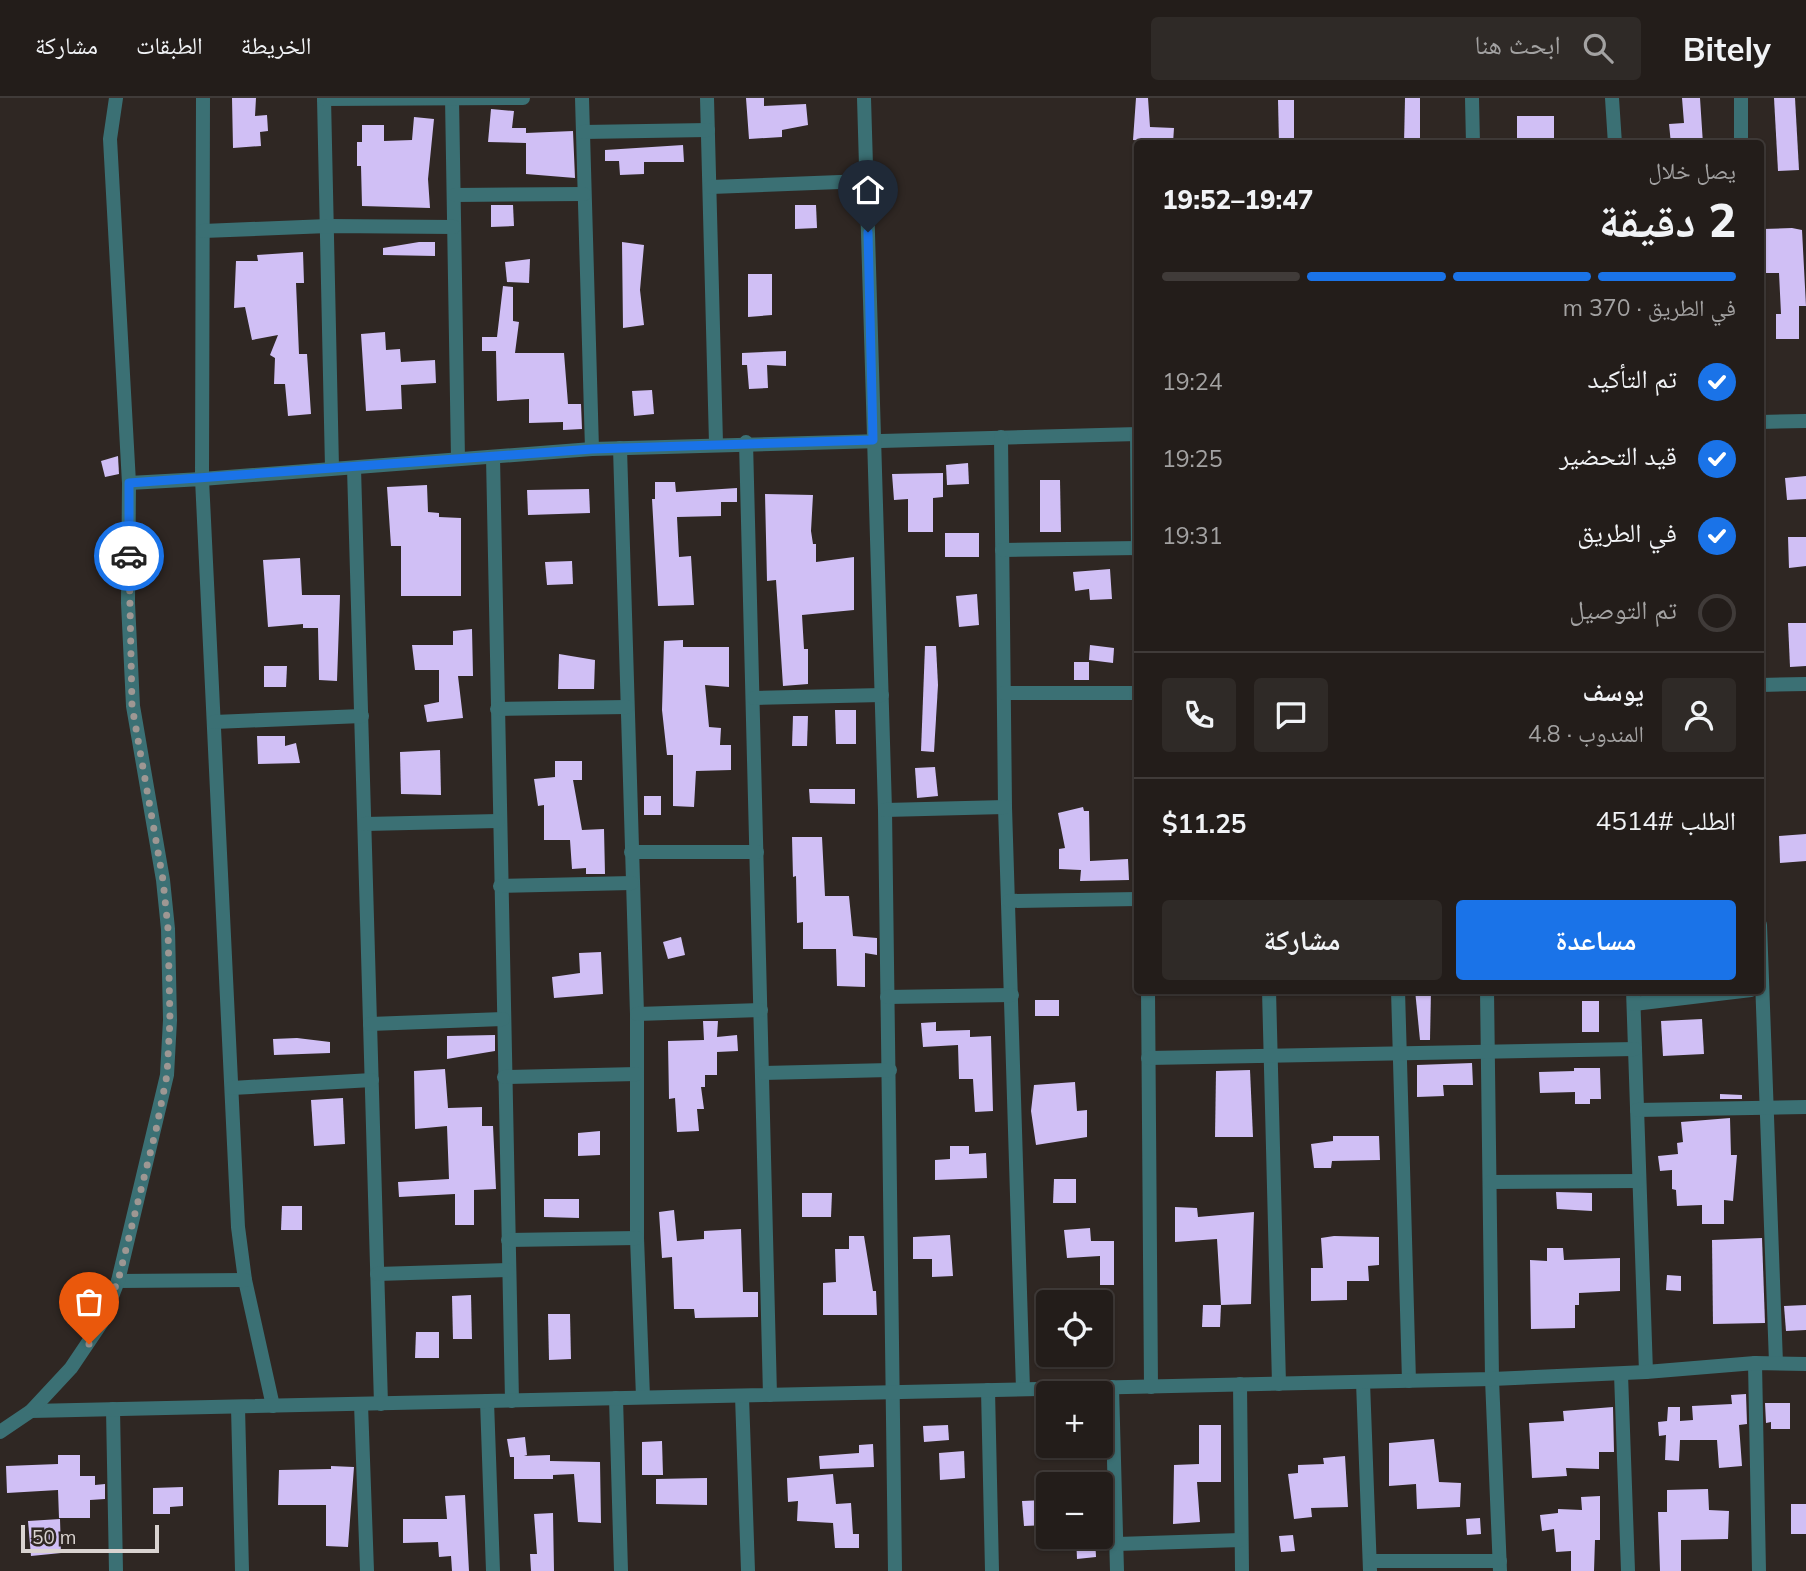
<!DOCTYPE html>
<html lang="ar">
<meta charset="utf-8">
<style>
:root{--surface:#231d1a;--page:#2f2a27;--text:#f1f3f6;--muted:#a3a2a2;--line:#403b39;--accent:#1a73e8}
body{margin:0;font-family:Mulish,"Noto Naskh Arabic",sans-serif;background:var(--page);color:var(--text);direction:rtl;height:100vh;display:flex;flex-direction:column;font-size:26px;white-space:nowrap}
*{box-sizing:border-box;margin:0}
p{font-size:23px;color:var(--muted)}
.icon{flex:none;width:38px;height:38px;fill:none;stroke:currentColor;stroke-width:2;stroke-linecap:round;stroke-linejoin:round}
.map{position:relative;flex:1;overflow:hidden;direction:ltr}
.drawer{position:absolute;left:1134px;top:42px;width:630px;height:854px;display:flex;flex-direction:column;background:var(--surface);border-radius:7px;box-shadow:0 2px 5px #0004,0 0 0 2px var(--line);direction:rtl}
.drawer>*{flex:none}
.buttons{position:absolute;left:1036px;top:1192px;display:grid;gap:14px}
.buttons a{display:grid;place-items:center;width:77px;height:77px;border-radius:7px;background:var(--surface);box-shadow:0 2px 5px #0004,0 0 0 2px var(--line);font-size:35px}
.scale{position:absolute;left:21px;bottom:18px;width:138px;box-sizing:border-box;padding-left:7px;border:4px solid #d9d3d0;border-top:0;font-size:19px;line-height:24px;white-space:nowrap;color:#d9d3d0;-webkit-text-stroke:5px #2f2723;paint-order:stroke}
.pin{position:absolute;display:grid;place-items:center;width:60px;height:60px;color:#fff;margin:-72px -30px;border-radius:50% 50% 50% 0;rotate:-45deg;box-shadow:0 0 7px #0007}
.pin .icon{rotate:45deg}
.courier{position:absolute;display:grid;place-items:center;width:70px;height:70px;margin:-35px;border:5px solid #1a73e8;border-radius:50%;background:#fff;color:#222;box-shadow:0 2px 9px #0007}
.summary em{font-style:normal;font-weight:800}
.summary div{display:flex;flex-direction:column-reverse}
.summary{display:flex;align-items:center;justify-content:space-between;height:119px;padding:0 28px}
h1{font-size:46px;font-weight:800;line-height:52px}
.bar{display:grid;grid-template-columns:repeat(4,1fr);gap:10px 7px;align-content:center;height:84px;padding:0 28px}
.bar i{height:9px;border-radius:5px;background:var(--line)}
.bar .selected{background:var(--accent)}
.bar p{grid-column:span 4}
.line{display:flex;align-items:center;gap:18px;padding:0 28px;border-top:2px solid var(--line)}
.line div{flex:1}
.round{display:grid;place-items:center;flex:none;width:74px;height:74px;border-radius:7px;background:var(--page)}
ol{padding:0 28px;list-style:none}
li{display:flex;align-items:center;gap:21px;height:77px}
li p{margin-inline-start:auto}
li .icon{padding:7px;border-radius:50%;background:var(--accent);color:#fff;stroke-width:4}
li:last-child{color:var(--muted)}
li i{width:38px;height:38px;border:4px solid var(--line);border-radius:50%}
.cta{display:flex;gap:14px;margin-top:auto;padding:14px 28px}
.cta a{flex:1;height:80px;border-radius:7px;background:var(--accent);color:#fff;font-size:28px;font-weight:800;line-height:80px;text-align:center}
.cta a+a{background:var(--page);color:var(--text)}
header{display:flex;align-items:center;gap:42px;box-sizing:border-box;height:98px;padding:0 35px;background:var(--surface);border-bottom:2px solid var(--line)}
header strong{font-size:33px}
nav{display:flex;gap:38px;margin-inline-start:auto;font-size:24px}
.search{width:490px;height:63px;background:var(--page);display:flex;align-items:center;gap:18px;box-sizing:border-box;padding:0 24px;border-radius:7px;color:var(--muted);font-size:26px}
.map>svg:first-child{display:block}
.building{fill:#d0bff5}
.lines{fill:none;stroke-linecap:round;stroke-linejoin:round}
.street{stroke:#3b7074;stroke-width:14}
.done{stroke:#9e9793;stroke-width:7;stroke-dasharray:0 12.6}
.route{stroke:#1a73e8;stroke-width:9}
</style>
<header>
<strong>Bitely</strong>
<div class="search"><svg class="icon" aria-label="search" viewBox="0 0 24 24"><circle cx="10" cy="10" r="6"/><path d="M15 15l6 6"/></svg>ابحث هنا</div>
<nav><a>الخريطة</a><a>الطبقات</a><a>مشاركة</a></nav>
</header>
<div class="map">
<svg width="1806" height="1473" viewBox="0 0 1806 1473">
<rect width="100%" height="100%" fill="#2f2723"/>
<g class="building">
<path d="M232,0H256L255,18L267,17L268,33L260,34L261,48L233,50Z"/>
<path d="M746,0H764V8L806,6L808,27L782,32V39L749,41Z"/>
<path d="M1136,0H1148L1150,29L1174,30L1173,45L1133,42Z"/>
<path d="M1405,0H1420V46H1404Z"/>
<path d="M1682,0H1700L1703,46H1671L1669,26L1684,25Z"/>
<path d="M1774,0H1795L1799,72L1778,73Z"/>
<path d="M1278,2H1294V46H1279Z"/>
<path d="M491,11L514,13L512,30H526V35L573,33L575,80L526,76V41V45L488,44Z"/>
<rect x="1517" y="18" width="37" height="28"/>
<path d="M414,19L434,21L428,81L430,110L362,108L361,68H357V44H362V27H384V43L412,42Z"/>
<path d="M683,47L684,64H644V76L620,77L619,63H605V52Z"/>
<path d="M491,107H513L514,128L491,129Z"/>
<path d="M795,107H816L817,130L795,131Z"/>
<path d="M1792,130L1802,132L1806,208H1799V241H1776V216H1781L1779,175H1764L1763,131Z"/>
<path d="M419,144H435V158L383,157V150Z"/>
<path d="M622,144L644,147L640,192L644,227L623,230Z"/>
<path d="M303,154L304,185H296L299,256H307L311,316L288,318L285,286H274L275,260L270,257L278,237L252,242L245,209L234,210L236,163H258L257,157Z"/>
<path d="M530,161L529,185L507,184L505,164Z"/>
<path d="M748,176H772V217L748,219Z"/>
<path d="M503,188L513,189V223L519,224L515,255H564L568,306H581L582,331L563,332V324L529,325V301L497,303L496,253H482V239H497Z"/>
<path d="M385,234L386,252L400,251L401,264L435,262L436,285L401,287L402,311L366,313L361,236Z"/>
<path d="M786,253V268L767,267L768,290L749,291L747,267H742V255Z"/>
<path d="M652,292L654,316L634,318L632,293Z"/>
<path d="M118,358L119,376L105,379L101,363Z"/>
<path d="M968,365L969,386L947,387L946,367Z"/>
<path d="M943,375V399L933,400V434H908V401L894,402L892,376Z"/>
<path d="M1806,378V401L1787,402L1785,380Z"/>
<path d="M1040,382H1060L1061,434H1040Z"/>
<path d="M655,384H675L676,394L737,390V404H721V418L677,419L679,459L691,458L694,507L658,508L652,401H655Z"/>
<path d="M427,387L428,414L439,415V419L461,420V498H401V448H391L387,389Z"/>
<path d="M589,391L590,415L528,417L527,392Z"/>
<path d="M765,396L813,397L811,433L813,446H816V464L854,459V512L802,517L804,551H808V586L783,588L776,482L767,483Z"/>
<rect x="945" y="435" width="34" height="24"/>
<path d="M1788,439H1806V468L1789,470Z"/>
<path d="M300,460L302,497H340L337,583L319,582L318,530H303V526L268,529L263,462Z"/>
<path d="M572,463L573,486L547,487L545,464Z"/>
<path d="M1110,471L1112,501L1090,502L1089,491L1075,493L1073,474Z"/>
<path d="M977,496L979,527L959,529L956,498Z"/>
<path d="M1788,525H1806V568L1790,569Z"/>
<path d="M472,531L473,578H458L463,620L427,624L424,607L439,604V572H415L412,547H453V533Z"/>
<path d="M683,542V549H729V589L705,587L709,629L721,630L720,647H731V672L696,673L694,709L673,708V657H667L662,612L664,543Z"/>
<path d="M1090,547L1114,550L1113,565L1089,562Z"/>
<path d="M925,548H936L938,587L934,654L921,653Z"/>
<path d="M559,556L595,562L594,591H558Z"/>
<rect x="1074" y="564" width="15" height="18"/>
<path d="M264,568H287L286,589H264Z"/>
<path d="M835,612H856V646H836Z"/>
<path d="M793,618H808L807,648H792Z"/>
<path d="M257,638H285V648L296,645L300,665L258,666Z"/>
<path d="M440,652L441,697L401,696L400,654Z"/>
<path d="M555,663H582V682H573L582,732L604,731L605,776H586V770L572,771L570,742H544V707L538,708L534,681L555,679Z"/>
<path d="M935,669L938,698L917,700L915,670Z"/>
<path d="M809,691H855V706L810,705Z"/>
<rect x="644" y="698" width="17" height="19"/>
<path d="M1083,709L1084,713H1089L1090,763L1128,761L1129,782L1080,783L1081,772L1059,771V751L1065,750L1058,715Z"/>
<path d="M1806,736V763L1780,765L1779,738Z"/>
<path d="M792,739H822L825,798H849L853,838L877,840V857L865,855V889L837,888L836,851H803V824L797,825L796,778L793,779Z"/>
<path d="M681,839L685,857L668,861L663,844Z"/>
<path d="M601,854L603,896L554,900L552,879L580,875L579,855Z"/>
<path d="M1415,892H1431L1430,942H1420Z"/>
<rect x="1035" y="902" width="24" height="16"/>
<rect x="1582" y="903" width="17" height="31"/>
<path d="M1702,921L1704,956L1663,958L1661,923Z"/>
<path d="M703,923H718L717,939L737,937L738,953L717,954V977H705V989H701L704,1011H697L699,1033L677,1034L675,1000L669,1001L668,943L704,942Z"/>
<path d="M936,924V933L970,932V939L991,938L993,1013L975,1014L973,981H959L958,947L923,949L921,925Z"/>
<path d="M495,937V953L447,961V938Z"/>
<path d="M297,940L330,944V955L274,957L273,941Z"/>
<path d="M1472,965L1473,987H1443L1444,998L1417,999V967Z"/>
<path d="M1574,970H1600L1601,1001H1590V1006H1575V994L1540,995L1539,974L1574,973Z"/>
<path d="M445,971L448,1010L482,1009V1028H493L496,1091L474,1092V1127H455V1096L399,1099L398,1084L449,1081L447,1028L415,1031L414,973Z"/>
<path d="M1250,972L1253,1039H1215L1216,973Z"/>
<path d="M1075,984L1077,1013L1087,1012V1039L1036,1047L1031,1013L1034,987Z"/>
<path d="M1720,996L1742,997V1001H1720Z"/>
<path d="M343,1000L345,1046L314,1048L311,1002Z"/>
<path d="M1730,1020L1731,1057H1737L1733,1103L1724,1102V1126H1702V1107L1677,1108L1676,1092L1672,1091V1072L1660,1073L1658,1058L1678,1056L1677,1045L1683,1044L1681,1024Z"/>
<path d="M600,1033V1057L578,1058V1035Z"/>
<path d="M1333,1038H1379L1380,1062L1332,1063L1331,1070H1314L1311,1046L1333,1043Z"/>
<path d="M950,1048H969V1056L986,1055L987,1080L935,1082V1062L950,1061Z"/>
<path d="M1054,1081H1076V1105H1053Z"/>
<path d="M1556,1094L1592,1095V1113L1557,1111Z"/>
<path d="M802,1095H832L831,1119H802Z"/>
<path d="M544,1101H579V1120L544,1119Z"/>
<path d="M282,1108H302V1132H281Z"/>
<path d="M1175,1109L1197,1110L1198,1119L1254,1114L1251,1206L1221,1207L1217,1141L1175,1144Z"/>
<path d="M674,1112L677,1143L704,1141V1133L741,1131L743,1194H758V1219L695,1220L694,1211H674L672,1159L662,1160L659,1114Z"/>
<path d="M1090,1130L1091,1143H1114V1187H1100V1158L1067,1160L1064,1132Z"/>
<path d="M950,1137L953,1178L932,1179V1161H913V1139Z"/>
<path d="M849,1138H864L873,1193H876L877,1217H823V1185L836,1184L835,1151H849Z"/>
<path d="M1334,1138L1379,1139V1167L1368,1168L1369,1183H1347V1202L1311,1203V1170H1323L1321,1140Z"/>
<path d="M1762,1140L1765,1225L1713,1226L1712,1142Z"/>
<path d="M1547,1150H1563L1564,1162L1620,1160V1193L1579,1195V1207H1575V1230L1531,1231L1530,1162L1547,1163Z"/>
<path d="M1667,1177L1681,1178V1193L1666,1192Z"/>
<path d="M471,1197L472,1241H453L452,1198Z"/>
<path d="M1203,1207H1221L1220,1229H1202Z"/>
<path d="M1806,1207V1232L1786,1233L1784,1208Z"/>
<path d="M548,1216H570L571,1261L549,1262Z"/>
<path d="M416,1234H439V1260H415Z"/>
<path d="M1746,1296L1747,1326L1739,1327L1742,1368L1719,1370L1717,1342H1680L1679,1363L1665,1362L1666,1337L1659,1338L1658,1324L1667,1323L1668,1309H1680V1323L1693,1322L1692,1308L1732,1306L1731,1297Z"/>
<path d="M1765,1305H1790V1331H1771V1324L1766,1325Z"/>
<path d="M1613,1309L1614,1354H1599V1371L1566,1370L1567,1378L1532,1380L1529,1325L1564,1323L1563,1313Z"/>
<path d="M948,1327L949,1342L924,1344L923,1328Z"/>
<path d="M1199,1327H1221V1384H1197L1200,1424L1173,1426L1174,1367L1199,1366Z"/>
<path d="M525,1339L527,1357L524,1358L550,1357V1363L600,1364L601,1425L578,1424L574,1376L553,1377V1381H514V1359H510L507,1341Z"/>
<path d="M1434,1341L1439,1384L1461,1385L1460,1409L1417,1411L1416,1386L1389,1388V1345Z"/>
<path d="M662,1343L663,1377H642V1344Z"/>
<path d="M873,1346L874,1369L820,1371L819,1358L859,1355V1347Z"/>
<path d="M964,1353L965,1380L940,1382L939,1355Z"/>
<path d="M58,1357H80V1378H95V1387L105,1386V1401L90,1402V1420H59L58,1392L7,1395L6,1368L58,1366Z"/>
<path d="M1345,1358L1348,1409L1311,1410L1312,1419L1294,1421L1288,1376L1298,1375V1367L1324,1366L1323,1360Z"/>
<path d="M331,1368L354,1369L348,1449L326,1448V1407H278L279,1372L331,1371Z"/>
<path d="M833,1376L836,1406L851,1405L853,1436H859V1450H835L833,1425L797,1423L798,1403L788,1404L787,1380Z"/>
<path d="M707,1380V1407L656,1406V1381Z"/>
<path d="M183,1389V1408L170,1409V1416H153V1390Z"/>
<path d="M1708,1391L1709,1412L1729,1413L1728,1441L1681,1442V1473H1660L1658,1414H1667V1392Z"/>
<path d="M465,1397L469,1473H452L451,1458L439,1459L438,1444L403,1445V1421H447L445,1398Z"/>
<path d="M1600,1398V1442H1595L1594,1473H1571V1453L1556,1454L1554,1431L1542,1433L1540,1417L1558,1415V1411L1582,1412L1581,1399Z"/>
<path d="M1045,1402L1047,1427L1024,1428L1022,1403Z"/>
<rect x="1791" y="1406" width="15" height="30"/>
<path d="M553,1415L554,1473H531L530,1456H537L534,1416Z"/>
<path d="M1480,1420L1481,1436L1467,1437L1466,1421Z"/>
<path d="M60,1421L61,1455L31,1458L28,1423Z"/>
<path d="M1293,1437L1295,1453L1281,1454L1279,1438Z"/>
<path d="M1076,1438H1095L1096,1459L1077,1461Z"/>
</g>
<g class="lines">
<g class="street">
<path d="M203,0L202,381L592,351L1138,336"/>
<path d="M324,0L332,370"/>
<path d="M452,0L458,361"/>
<path d="M582,0L592,351"/>
<path d="M707,0L716,345"/>
<path d="M864,0L885,712L895,1473"/>
<path d="M1472,0L1473,46"/>
<path d="M1612,0L1615,46"/>
<path d="M1741,0V46"/>
<path d="M324,1L523,0"/>
<path d="M583,34L708,32"/>
<path d="M711,89L866,83"/>
<path d="M455,97L584,96"/>
<path d="M203,133L328,128L454,129"/>
<path d="M1760,324L1806,323"/>
<path d="M1137,336L1138,454"/>
<path d="M1001,339L1005,709L1023,1291"/>
<path d="M746,344L770,1297"/>
<path d="M620,350L637,916V1140L643,1299"/>
<path d="M493,359L512,1303"/>
<path d="M354,370L381,1306"/>
<path d="M129,385L202,381L238,1129L245,1182L273,1308"/>
<path d="M1002,452L1138,450"/>
<path d="M1760,587L1806,586"/>
<path d="M1004,595H1138"/>
<path d="M754,600L882,597"/>
<path d="M497,611L627,609"/>
<path d="M214,624L362,618"/>
<path d="M885,712L1005,709"/>
<path d="M365,726L498,723"/>
<path d="M631,754H757"/>
<path d="M500,788L632,785"/>
<path d="M1009,803L1138,801"/>
<path d="M1760,827L1776,1265"/>
<path d="M1148,892L1151,1289"/>
<path d="M1269,892L1279,1286"/>
<path d="M1398,892L1409,1283"/>
<path d="M1487,892L1492,1281L1500,1473"/>
<path d="M1633,892L1646,1274"/>
<path d="M887,899L1012,897"/>
<path d="M1634,906L1751,892"/>
<path d="M637,916L761,912"/>
<path d="M370,926L503,921"/>
<path d="M1148,960L1635,951"/>
<path d="M763,975L890,972"/>
<path d="M504,979L637,976"/>
<path d="M232,990L372,982"/>
<path d="M1637,1012L1806,1009"/>
<path d="M1490,1084L1639,1083"/>
<path d="M508,1142L637,1140"/>
<path d="M377,1176L508,1172"/>
<path d="M118,1183L245,1182"/>
<path d="M1755,1265L1759,1473"/>
<path d="M1621,1276L1628,1473"/>
<path d="M1363,1284L1370,1473"/>
<path d="M1240,1286L1242,1473"/>
<path d="M1112,1289L1117,1473"/>
<path d="M988,1292L992,1473"/>
<path d="M742,1298L748,1473"/>
<path d="M616,1300L621,1473"/>
<path d="M487,1303L493,1473"/>
<path d="M361,1306L367,1473"/>
<path d="M238,1309L242,1473"/>
<path d="M113,1311L116,1473"/>
<path d="M31,1313L1492,1281L1646,1274L1755,1265L1806,1266"/>
<path d="M0,1334L31,1313L71,1270L102,1224L118,1183L167,977L170,922L168,831L163,782L133,608L128,505L129,385L110,41L116,0"/>
<path d="M1117,1446L1241,1442"/>
<path d="M1370,1463H1500"/>
</g>
</g>
<g class="lines">
<path class="done" d="M89,1246L118,1183L156,1032L167,977L170,922L168,831L163,782L132,608L129,458"/>
<path class="route" d="M129,458V385L592,351L873,342L868,134"/>
</g>
</svg>
<div class="buttons">
<a><svg class="icon" aria-label="locate" viewBox="0 0 24 24"><circle cx="12" cy="12" r="6"/><path d="M12 2v4M12 18v4M2 12h4M18 12h4"/></svg></a>
<a>+</a>
<a>−</a>
</div>
<div class="scale">50 m</div>
<div class="pin" style="left:89px;top:1246px;background:#ea580c"><svg class="icon" aria-label="bag" viewBox="0 0 24 24"><path d="M5 8h14l-1 12H6zM9 8a3 3 0 0 1 6 0"/></svg></div>
<div class="pin" style="left:868px;top:134px;background:#1f2937"><svg class="icon" aria-label="home" viewBox="0 0 24 24"><path d="M3 11l9-7 9 7M6 9v11h12V9"/></svg></div>
<div class="courier" style="left:129px;top:458px"><svg class="icon" aria-label="car" viewBox="0 0 24 24"><path d="M5 17H2v-5l4-1 3-4h7l3 4 3 1v5h-3M9 17h6M6 11h13"/><circle cx="7" cy="17" r="2"/><circle cx="17" cy="17" r="2"/></svg></div>
<section class="drawer">
<div class="summary"><div><h1>2 دقيقة</h1><p>يصل خلال</p></div><em>19:47–19:52</em></div>
<div class="bar"><i class="selected"></i><i class="selected"></i><i class="selected"></i><i></i><p>في الطريق · 370 m</p></div>
<ol>
<li><svg class="icon" aria-label="check" viewBox="0 0 24 24"><path d="M5 12l5 5 9-10"/></svg>تم التأكيد<p>19:24</p></li>
<li><svg class="icon" aria-label="check" viewBox="0 0 24 24"><path d="M5 12l5 5 9-10"/></svg>قيد التحضير<p>19:25</p></li>
<li><svg class="icon" aria-label="check" viewBox="0 0 24 24"><path d="M5 12l5 5 9-10"/></svg>في الطريق<p>19:31</p></li>
<li><i></i>تم التوصيل</li>
</ol>
<div class="line" style="height:126px"><a class="round"><svg class="icon" aria-label="person" viewBox="0 0 24 24"><circle cx="12" cy="8" r="4"/><path d="M4 21q1-7 8-7t8 7"/></svg></a><div><b>يوسف</b><p>المندوب · 4.8</p></div><a class="round"><svg class="icon" aria-label="chat" viewBox="0 0 24 24"><path d="M4 5h16v11H9l-5 4z"/></svg></a><a class="round"><svg class="icon" aria-label="phone" viewBox="0 0 24 24"><path d="M5 4h4l2 5-3 2q2 4 5 5l2-3 5 2v4C11 20 4 13 5 4z"/></svg></a></div>
<div class="line" style="height:91px"><div>الطلب #4514</div><b>$11.25</b></div>
<div class="cta"><a>مساعدة</a><a>مشاركة</a></div>
</section>
</div>
